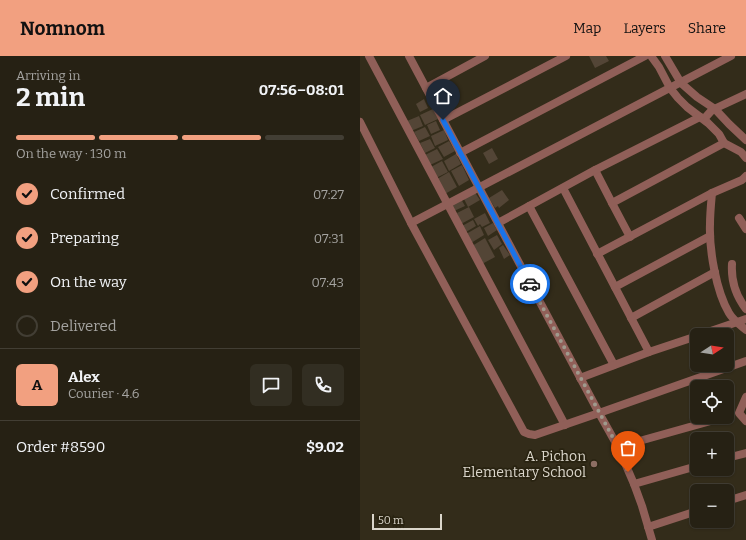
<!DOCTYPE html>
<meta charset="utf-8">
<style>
:root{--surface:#262114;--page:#322e22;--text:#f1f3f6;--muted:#a4a3a0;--line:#423e34;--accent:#f2a080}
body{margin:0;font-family:Bitter,serif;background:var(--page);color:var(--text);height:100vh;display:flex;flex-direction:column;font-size:15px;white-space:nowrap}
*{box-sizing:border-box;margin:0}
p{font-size:13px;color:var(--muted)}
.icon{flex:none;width:22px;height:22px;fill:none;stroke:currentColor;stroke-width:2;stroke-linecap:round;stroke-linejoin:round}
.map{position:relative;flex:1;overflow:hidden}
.sheet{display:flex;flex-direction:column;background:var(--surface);width:360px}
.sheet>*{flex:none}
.needle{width:26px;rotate:78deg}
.fabs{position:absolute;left:330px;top:272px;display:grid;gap:8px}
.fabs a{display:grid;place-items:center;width:44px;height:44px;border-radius:6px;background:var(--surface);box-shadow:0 1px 3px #0004,0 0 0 1px var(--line);font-size:20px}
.scale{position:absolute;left:12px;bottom:10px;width:70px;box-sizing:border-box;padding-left:4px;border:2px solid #dbd6cb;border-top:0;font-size:11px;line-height:14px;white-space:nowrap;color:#dbd6cb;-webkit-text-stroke:3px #292311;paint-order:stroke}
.pin{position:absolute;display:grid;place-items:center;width:34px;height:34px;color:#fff;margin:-41px -17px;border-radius:50% 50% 50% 0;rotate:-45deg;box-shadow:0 0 4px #0007}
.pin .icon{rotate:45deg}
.courier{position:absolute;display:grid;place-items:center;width:40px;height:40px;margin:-20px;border:3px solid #1a73e8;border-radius:50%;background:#fff;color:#222;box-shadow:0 1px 5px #0007}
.headline em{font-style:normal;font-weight:700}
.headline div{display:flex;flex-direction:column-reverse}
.headline{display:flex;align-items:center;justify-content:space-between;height:68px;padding:0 16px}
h1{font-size:26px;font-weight:700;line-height:30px}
.bar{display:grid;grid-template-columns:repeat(4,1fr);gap:6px 4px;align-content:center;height:48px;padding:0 16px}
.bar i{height:5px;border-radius:3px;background:var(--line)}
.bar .active{background:var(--accent)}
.bar p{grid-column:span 4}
.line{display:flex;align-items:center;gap:10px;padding:0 16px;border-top:1px solid var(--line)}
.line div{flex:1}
.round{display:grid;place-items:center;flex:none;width:42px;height:42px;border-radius:6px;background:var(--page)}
ol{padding:0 16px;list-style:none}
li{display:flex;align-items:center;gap:12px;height:44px}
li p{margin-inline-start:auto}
li .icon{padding:4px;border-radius:50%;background:var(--accent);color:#111;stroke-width:4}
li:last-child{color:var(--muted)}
li i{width:22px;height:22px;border:2px solid var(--line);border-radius:50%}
header{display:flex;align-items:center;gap:24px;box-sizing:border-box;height:56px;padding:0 20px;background:var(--accent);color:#111}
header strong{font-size:19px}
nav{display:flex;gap:22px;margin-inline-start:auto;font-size:14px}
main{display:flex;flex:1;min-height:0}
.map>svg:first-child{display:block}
.building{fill:#534536}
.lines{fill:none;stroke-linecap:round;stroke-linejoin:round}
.minor{stroke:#905f58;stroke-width:8}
.done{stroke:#a09a8d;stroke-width:4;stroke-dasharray:0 7.2}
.route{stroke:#1a73e8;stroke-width:5}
.education-dot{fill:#8d6e63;stroke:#292311;stroke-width:1.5}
.labels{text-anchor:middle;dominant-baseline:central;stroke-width:3.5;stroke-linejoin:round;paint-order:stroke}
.poi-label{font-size:14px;fill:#dbd6cb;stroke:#292311;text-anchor:end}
</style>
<header>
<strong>Nomnom</strong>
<nav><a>Map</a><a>Layers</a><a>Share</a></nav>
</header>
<main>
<section class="sheet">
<div class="headline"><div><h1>2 min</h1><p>Arriving in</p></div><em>07:56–08:01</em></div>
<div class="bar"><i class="active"></i><i class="active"></i><i class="active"></i><i></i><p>On the way · 130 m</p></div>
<ol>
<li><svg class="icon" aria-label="check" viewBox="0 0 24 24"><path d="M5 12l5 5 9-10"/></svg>Confirmed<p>07:27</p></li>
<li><svg class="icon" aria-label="check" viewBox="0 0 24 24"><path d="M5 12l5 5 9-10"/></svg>Preparing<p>07:31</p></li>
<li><svg class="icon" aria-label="check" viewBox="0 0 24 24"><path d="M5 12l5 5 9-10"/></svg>On the way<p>07:43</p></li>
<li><i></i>Delivered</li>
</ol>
<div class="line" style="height:72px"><b class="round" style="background:var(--accent);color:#111">A</b><div><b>Alex</b><p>Courier · 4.6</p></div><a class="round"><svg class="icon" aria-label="chat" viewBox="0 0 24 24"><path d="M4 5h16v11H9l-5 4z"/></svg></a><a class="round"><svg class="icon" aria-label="phone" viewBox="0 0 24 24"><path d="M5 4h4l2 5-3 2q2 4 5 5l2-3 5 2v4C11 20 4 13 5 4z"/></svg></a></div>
<div class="line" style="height:52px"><div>Order #8590</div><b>$9.02</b></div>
</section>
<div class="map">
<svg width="386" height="484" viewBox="0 0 386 484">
<rect width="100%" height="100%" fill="#332c1a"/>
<g class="building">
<path d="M229,0H246L249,5L235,12Z"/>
<path d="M64,43L68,52L60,56L56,48Z"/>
<path d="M73,53L78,63L65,69L60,59Z"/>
<path d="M59,60L63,70L51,75L47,65Z"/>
<path d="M76,65L80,74L71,78L67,69Z"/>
<path d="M65,71L70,80L59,85L54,76Z"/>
<path d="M84,74L88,84L75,90L71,80Z"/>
<path d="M70,83L75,92L65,97L60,87Z"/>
<path d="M89,85L95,95L84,101L78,91Z"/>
<path d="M132,92L138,103L129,108L123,97Z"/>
<path d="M77,93L83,103L70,109L65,99Z"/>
<path d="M96,98L101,108L89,115L84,105Z"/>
<path d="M82,105L88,116L76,122L71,111Z"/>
<path d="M102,109L109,124L99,130L91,115Z"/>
<path d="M89,116L97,131L85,138L77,123Z"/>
<path d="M142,134L149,144L139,152L138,150L135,152L129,142Z"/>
<path d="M114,135L120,144L108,151L103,141Z"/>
<path d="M101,143L105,150L94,155L91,148Z"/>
<path d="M109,151L114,161L101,168L97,157Z"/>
<path d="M125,157L130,167L122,171L120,168L118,170L114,163Z"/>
<path d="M113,164L116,170L106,176L102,170Z"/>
<path d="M133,167L137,174L128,180L124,172Z"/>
<path d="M120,170L124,179L111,187L106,178Z"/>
<path d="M137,179L142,188L134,194L128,184Z"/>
<path d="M125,182L135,201L122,208L112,190Z"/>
<path d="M143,189L150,199L144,203L139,192Z"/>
</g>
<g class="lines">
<g class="minor">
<path d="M9,0L205,369"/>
<path d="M291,0L299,11L310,32L318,42L327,51L348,67L359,78L364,87L381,96L386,102"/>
<path d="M305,0L321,27L337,41L355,53L369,68L386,84"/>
<path d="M66,32L125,0"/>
<path d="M344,63L352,54L386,38"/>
<path d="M83,64L206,0"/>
<path d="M0,66L51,167L164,376L169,378L175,379L239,357L49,0"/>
<path d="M100,97L285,0"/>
<path d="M235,114L252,147L270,181"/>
<path d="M203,132L289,296"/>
<path d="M352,137C351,148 350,158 350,168C349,193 356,235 369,257C373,264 380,269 386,274"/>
<path d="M252,147L364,87"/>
<path d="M169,150L254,309"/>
<path d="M379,162L386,173"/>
<path d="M51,167L371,0"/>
<path d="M138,167L235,114L340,61"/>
<path d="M237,198L352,137L382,124L386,120"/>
<path d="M372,208C371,224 376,240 386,253"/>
<path d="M255,231L350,180"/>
<path d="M271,262L355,216"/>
<path d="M339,279L386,263"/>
<path d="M220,322L289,296L337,280"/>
<path d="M386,341L379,357L386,365"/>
<path d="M258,391L365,361"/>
<path d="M367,402L386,397"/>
<path d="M274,428L337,410"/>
<path d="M367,445L386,439"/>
<path d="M288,471L337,455"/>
<path d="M292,484L282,450L274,428L258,391L239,357L386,305"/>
</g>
</g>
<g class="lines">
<path class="done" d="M170,228L258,391L268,416"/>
<path class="route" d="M83,64L170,228"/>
</g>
<circle class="education-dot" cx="234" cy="408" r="4"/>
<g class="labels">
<g class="poi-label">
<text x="226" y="400">A. Pichon<tspan x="226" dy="16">Elementary School</tspan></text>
</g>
</g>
</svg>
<div class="fabs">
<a><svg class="needle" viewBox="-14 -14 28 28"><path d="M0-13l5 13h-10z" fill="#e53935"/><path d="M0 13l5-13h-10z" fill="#a4a3a0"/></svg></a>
<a><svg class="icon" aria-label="locate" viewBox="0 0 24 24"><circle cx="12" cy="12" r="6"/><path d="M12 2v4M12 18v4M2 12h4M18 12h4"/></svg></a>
<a>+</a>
<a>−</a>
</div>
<div class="scale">50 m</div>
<div class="pin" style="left:268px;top:416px;background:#ea580c"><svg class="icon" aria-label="bag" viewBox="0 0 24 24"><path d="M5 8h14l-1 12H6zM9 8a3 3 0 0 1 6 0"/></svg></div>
<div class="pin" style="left:83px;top:64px;background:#1f2937"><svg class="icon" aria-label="home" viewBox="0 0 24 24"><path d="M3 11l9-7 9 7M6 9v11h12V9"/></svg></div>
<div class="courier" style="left:170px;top:228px"><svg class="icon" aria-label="car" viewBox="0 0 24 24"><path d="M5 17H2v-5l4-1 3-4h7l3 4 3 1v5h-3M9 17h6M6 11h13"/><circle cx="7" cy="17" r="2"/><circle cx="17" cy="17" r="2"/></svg></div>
</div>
</main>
